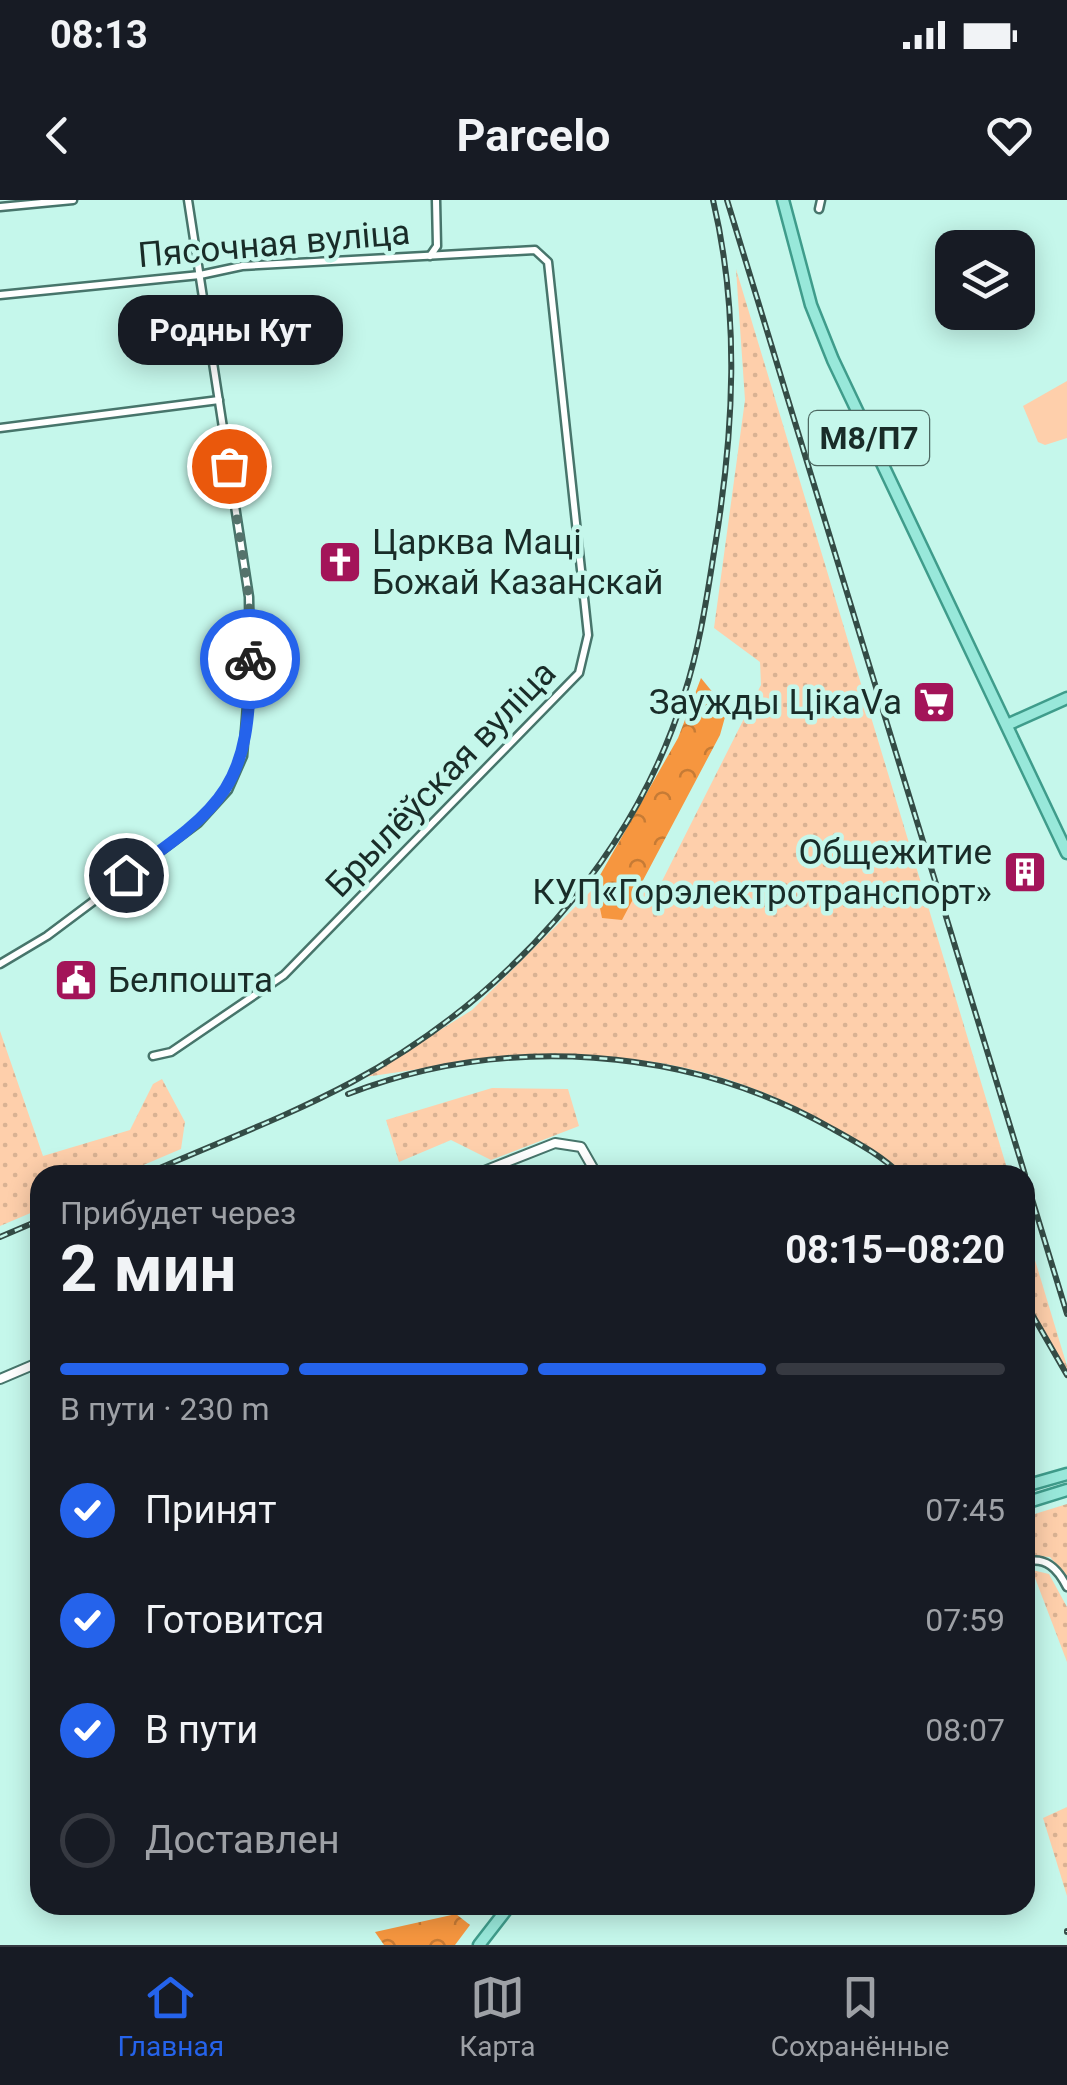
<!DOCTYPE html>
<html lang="ru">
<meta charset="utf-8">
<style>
:root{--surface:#171b24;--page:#20242c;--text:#f1f3f6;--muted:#9ea1a6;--line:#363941;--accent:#2563eb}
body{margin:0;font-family:Roboto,sans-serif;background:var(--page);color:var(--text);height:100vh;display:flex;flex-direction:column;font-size:38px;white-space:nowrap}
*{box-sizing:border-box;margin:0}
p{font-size:32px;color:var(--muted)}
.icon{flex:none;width:55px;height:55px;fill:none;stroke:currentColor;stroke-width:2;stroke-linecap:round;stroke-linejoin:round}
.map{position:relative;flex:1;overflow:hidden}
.drawer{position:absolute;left:30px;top:965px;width:1005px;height:750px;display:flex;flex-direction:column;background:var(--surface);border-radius:30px;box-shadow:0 5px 25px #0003}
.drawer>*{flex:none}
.fabs{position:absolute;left:935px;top:30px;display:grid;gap:20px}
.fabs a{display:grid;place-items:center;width:100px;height:100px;border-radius:20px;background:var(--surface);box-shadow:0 5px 25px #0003;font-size:50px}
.pin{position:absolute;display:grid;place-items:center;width:85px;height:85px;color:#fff;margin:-42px;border:5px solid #fff;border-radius:50%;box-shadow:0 2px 10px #0007}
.courier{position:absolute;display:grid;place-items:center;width:100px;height:100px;margin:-50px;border:8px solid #2563eb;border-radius:50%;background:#fff;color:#222;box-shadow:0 2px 12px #0007}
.bubble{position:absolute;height:70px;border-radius:30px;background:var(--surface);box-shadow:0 5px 25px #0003;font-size:32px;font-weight:700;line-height:70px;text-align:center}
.headline em{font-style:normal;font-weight:700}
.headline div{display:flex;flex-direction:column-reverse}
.headline{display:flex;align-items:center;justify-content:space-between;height:170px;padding:0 30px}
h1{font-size:65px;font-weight:700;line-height:75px}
.bar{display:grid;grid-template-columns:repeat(4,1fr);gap:15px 10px;align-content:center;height:120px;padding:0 30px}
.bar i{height:12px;border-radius:8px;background:var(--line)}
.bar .current{background:var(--accent)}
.bar p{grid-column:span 4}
ol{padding:0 30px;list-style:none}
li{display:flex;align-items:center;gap:30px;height:110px}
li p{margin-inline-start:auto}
li .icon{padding:10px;border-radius:50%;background:var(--accent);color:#fff;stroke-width:4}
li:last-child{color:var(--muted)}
li i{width:55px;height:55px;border:5px solid var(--line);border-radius:50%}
.status{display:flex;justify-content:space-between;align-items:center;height:70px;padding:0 50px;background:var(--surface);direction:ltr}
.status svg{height:28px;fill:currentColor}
header{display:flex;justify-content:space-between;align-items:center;height:130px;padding:0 30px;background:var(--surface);font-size:45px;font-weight:700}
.menu{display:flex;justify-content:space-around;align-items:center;height:140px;border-top:2px solid var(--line);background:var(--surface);font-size:28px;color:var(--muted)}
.menu a{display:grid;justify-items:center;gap:5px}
.menu .current{color:var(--accent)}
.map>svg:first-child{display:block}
.grass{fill:url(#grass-dots)}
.forest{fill:url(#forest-crowns)}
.garden{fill:#fecfab}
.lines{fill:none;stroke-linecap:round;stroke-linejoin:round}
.minor-casing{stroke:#47756b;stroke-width:11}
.tertiary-casing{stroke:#47756b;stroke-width:12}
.primary-casing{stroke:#3f9c8b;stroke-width:15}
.minor{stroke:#fff;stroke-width:6}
.tertiary{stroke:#fff;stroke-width:8}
.primary{stroke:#98e8da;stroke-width:10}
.rail-casing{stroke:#344c46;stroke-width:6}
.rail{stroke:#c5f7eb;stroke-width:2.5;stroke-dasharray:8;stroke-linecap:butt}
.done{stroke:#55736c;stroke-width:10;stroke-dasharray:0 18}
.route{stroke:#2563eb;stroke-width:12}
.labels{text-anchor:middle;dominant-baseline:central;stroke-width:9;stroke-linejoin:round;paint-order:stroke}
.shield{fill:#c5f7eb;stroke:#4d6962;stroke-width:2.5}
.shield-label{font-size:32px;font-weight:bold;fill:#192c28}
.street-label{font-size:35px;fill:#192c28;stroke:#c5f7eb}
.poi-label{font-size:35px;fill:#192c28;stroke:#c5f7eb;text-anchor:start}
</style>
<div class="status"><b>08:13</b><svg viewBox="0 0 49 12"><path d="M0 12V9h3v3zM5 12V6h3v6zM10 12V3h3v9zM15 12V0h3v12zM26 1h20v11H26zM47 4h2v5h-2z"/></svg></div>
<header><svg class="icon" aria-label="back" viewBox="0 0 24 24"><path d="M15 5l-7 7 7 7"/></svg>Parcelo<svg class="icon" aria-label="heart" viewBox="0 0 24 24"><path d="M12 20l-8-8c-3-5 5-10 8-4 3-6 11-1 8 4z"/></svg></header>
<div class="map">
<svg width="1067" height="1745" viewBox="0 0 1067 1745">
<defs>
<pattern id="grass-dots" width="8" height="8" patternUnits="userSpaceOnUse" patternTransform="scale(2.5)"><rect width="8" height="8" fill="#fecfab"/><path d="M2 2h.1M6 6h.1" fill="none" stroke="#d9b293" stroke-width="1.8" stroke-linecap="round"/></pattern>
<pattern id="forest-crowns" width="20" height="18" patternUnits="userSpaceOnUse" patternTransform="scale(2.5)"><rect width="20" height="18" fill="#f6963f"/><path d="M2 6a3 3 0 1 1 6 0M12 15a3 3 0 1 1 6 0" fill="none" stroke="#c67b35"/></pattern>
</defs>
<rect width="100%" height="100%" fill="#c5f7eb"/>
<g class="grass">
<path d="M736,69L1009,975H906C879,951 848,935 817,918C663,834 530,852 365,877L472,810L604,678L639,692L656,693L761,485L760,462L714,428L745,200Z"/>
<path d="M0,831L43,956L130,930L153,884L162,879L185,922L181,949L120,975H40V1009L0,1026Z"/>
<path d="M492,888L568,889L579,926L491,960L451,940L399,962L386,920Z"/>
<path d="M1025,1027L1067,1166V1173L1025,1106Z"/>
<path d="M1067,1304V1377L1050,1357L1025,1355V1317Z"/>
<path d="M1032,1370L1049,1374L1067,1407V1462Z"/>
<path d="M1067,1607V1696L1043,1618Z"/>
</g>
<g class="forest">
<path d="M701,478L727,510L720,535L622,720L602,718L595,684L678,538Z"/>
<path d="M456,1714L470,1725L455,1745H384L375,1732Z"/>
</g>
<path class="garden" d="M1067,181V238L1045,245L1038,242L1023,206Z"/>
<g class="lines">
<g class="minor-casing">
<g id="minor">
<path d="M0,7L73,0"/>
<path d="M819,9L821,0"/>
<path d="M430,56L437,46L436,0"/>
<path d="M0,95L200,75L242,66L535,50L548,62L588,435L579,473L284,775L171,852L153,856"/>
<path d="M0,228L219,200"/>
<path d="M0,764L47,736L198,623L228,590L243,556L250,467L249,397L188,0"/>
<path d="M1025,1362C1046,1356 1058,1369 1067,1387"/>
</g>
</g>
<g class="tertiary-casing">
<g id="tertiary">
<path d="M474,975L555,943L581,947L597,975"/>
<path d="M0,1179L40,1162"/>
</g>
</g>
<g class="primary-casing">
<g id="primary">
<path d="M783,0L811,105L833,160L1067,653"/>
<path d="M1009,524L1067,498"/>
<path d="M1025,1286L1067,1274"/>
<path d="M1025,1303L1067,1290"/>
<path d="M479,1745L510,1705"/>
</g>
</g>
<use href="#minor" class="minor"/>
<use href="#tertiary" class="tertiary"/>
<use href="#primary" class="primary"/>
<g class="rail-casing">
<g id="rail">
<path d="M727,0L1025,975"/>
<path d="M348,894C503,834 687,846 831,928C856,942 881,955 901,975"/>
<path d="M144,975C213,944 285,918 352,882C503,801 633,660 684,495C700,446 707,396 715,346C734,231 740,114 713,0"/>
<path d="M1025,976L1067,1114"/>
<path d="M0,1037L40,1020"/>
<path d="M1025,1102L1067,1175"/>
<path d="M1067,1731V1732"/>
</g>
</g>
<use href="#rail" class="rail"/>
</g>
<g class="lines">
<path class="done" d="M229,266L249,398L250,459"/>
<path class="route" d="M126,675C225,606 251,585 250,459"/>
</g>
<defs>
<g id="church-square" transform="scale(2.25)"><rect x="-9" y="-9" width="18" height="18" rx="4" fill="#a31459" stroke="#c5f7eb"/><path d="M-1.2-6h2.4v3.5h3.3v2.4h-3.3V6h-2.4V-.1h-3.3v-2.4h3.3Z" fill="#fff"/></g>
<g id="supermarket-square" transform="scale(2.25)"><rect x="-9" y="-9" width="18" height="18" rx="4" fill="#a31459" stroke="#c5f7eb"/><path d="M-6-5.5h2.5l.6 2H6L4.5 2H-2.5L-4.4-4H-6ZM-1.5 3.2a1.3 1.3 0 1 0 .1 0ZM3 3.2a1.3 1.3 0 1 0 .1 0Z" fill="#fff"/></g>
<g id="building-square" transform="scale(2.25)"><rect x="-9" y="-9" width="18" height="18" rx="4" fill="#a31459" stroke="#c5f7eb"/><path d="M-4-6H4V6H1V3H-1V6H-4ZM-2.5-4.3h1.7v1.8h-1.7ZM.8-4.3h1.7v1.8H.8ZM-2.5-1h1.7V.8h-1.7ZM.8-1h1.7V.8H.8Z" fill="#fff"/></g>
<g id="civic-square" transform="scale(2.25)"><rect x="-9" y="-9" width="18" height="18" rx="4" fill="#a31459" stroke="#c5f7eb"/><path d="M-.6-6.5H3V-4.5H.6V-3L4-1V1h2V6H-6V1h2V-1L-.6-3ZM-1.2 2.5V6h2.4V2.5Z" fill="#fff"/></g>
</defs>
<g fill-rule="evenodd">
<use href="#church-square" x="340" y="362"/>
<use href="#supermarket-square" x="934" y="502"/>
<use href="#building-square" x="1025" y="672"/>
<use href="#civic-square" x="76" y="780"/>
</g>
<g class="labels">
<rect class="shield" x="809" y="211" width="120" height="54" rx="8"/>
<g class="shield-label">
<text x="869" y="238">М8/П7</text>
</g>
<g class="street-label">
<text transform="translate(274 44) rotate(-5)">Пясочная вуліца</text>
<text transform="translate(441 579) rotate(-46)">Брылёўская вуліца</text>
</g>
<g class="poi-label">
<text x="372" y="342">Царква Маці<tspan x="372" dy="40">Божай Казанскай</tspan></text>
<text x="902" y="502" text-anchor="end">Заужды ЦікаVа</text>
<text x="992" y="652" text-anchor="end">Общежитие<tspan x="992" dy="40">КУП«Горэлектротранспорт»</tspan></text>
<text x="108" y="780">Белпошта</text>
</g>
</g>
</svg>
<div class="fabs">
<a><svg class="icon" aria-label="layers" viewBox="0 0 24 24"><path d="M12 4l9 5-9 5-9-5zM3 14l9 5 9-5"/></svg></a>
</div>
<div class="pin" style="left:229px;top:266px;background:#ea580c"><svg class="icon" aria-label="bag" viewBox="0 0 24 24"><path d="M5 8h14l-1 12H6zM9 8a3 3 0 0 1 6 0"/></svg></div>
<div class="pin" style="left:126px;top:675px;background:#1f2937"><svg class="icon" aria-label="home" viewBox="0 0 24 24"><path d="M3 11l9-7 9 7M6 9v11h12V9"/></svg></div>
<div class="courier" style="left:250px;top:459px"><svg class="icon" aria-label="bike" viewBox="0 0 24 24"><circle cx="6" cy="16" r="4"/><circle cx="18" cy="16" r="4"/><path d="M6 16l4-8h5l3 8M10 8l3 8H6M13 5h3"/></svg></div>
<div class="bubble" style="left:118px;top:95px;width:225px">Родны Кут</div>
<section class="drawer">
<div class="headline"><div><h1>2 мин</h1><p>Прибудет через</p></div><em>08:15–08:20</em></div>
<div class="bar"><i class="current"></i><i class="current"></i><i class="current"></i><i></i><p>В пути · 230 m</p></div>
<ol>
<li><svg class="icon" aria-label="check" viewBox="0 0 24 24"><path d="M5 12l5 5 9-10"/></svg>Принят<p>07:45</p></li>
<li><svg class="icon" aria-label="check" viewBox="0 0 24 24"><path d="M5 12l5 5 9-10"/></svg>Готовится<p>07:59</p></li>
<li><svg class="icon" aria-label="check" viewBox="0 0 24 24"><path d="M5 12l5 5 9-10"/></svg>В пути<p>08:07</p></li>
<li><i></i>Доставлен</li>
</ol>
</section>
</div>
<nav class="menu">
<a class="current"><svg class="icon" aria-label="home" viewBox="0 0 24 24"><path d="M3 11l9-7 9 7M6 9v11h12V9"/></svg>Главная</a>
<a><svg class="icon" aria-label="map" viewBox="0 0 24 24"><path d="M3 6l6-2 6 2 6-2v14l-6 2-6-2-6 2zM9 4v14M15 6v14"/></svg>Карта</a>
<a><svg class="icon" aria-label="saved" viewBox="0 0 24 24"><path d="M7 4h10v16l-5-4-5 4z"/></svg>Сохранённые</a>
</nav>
